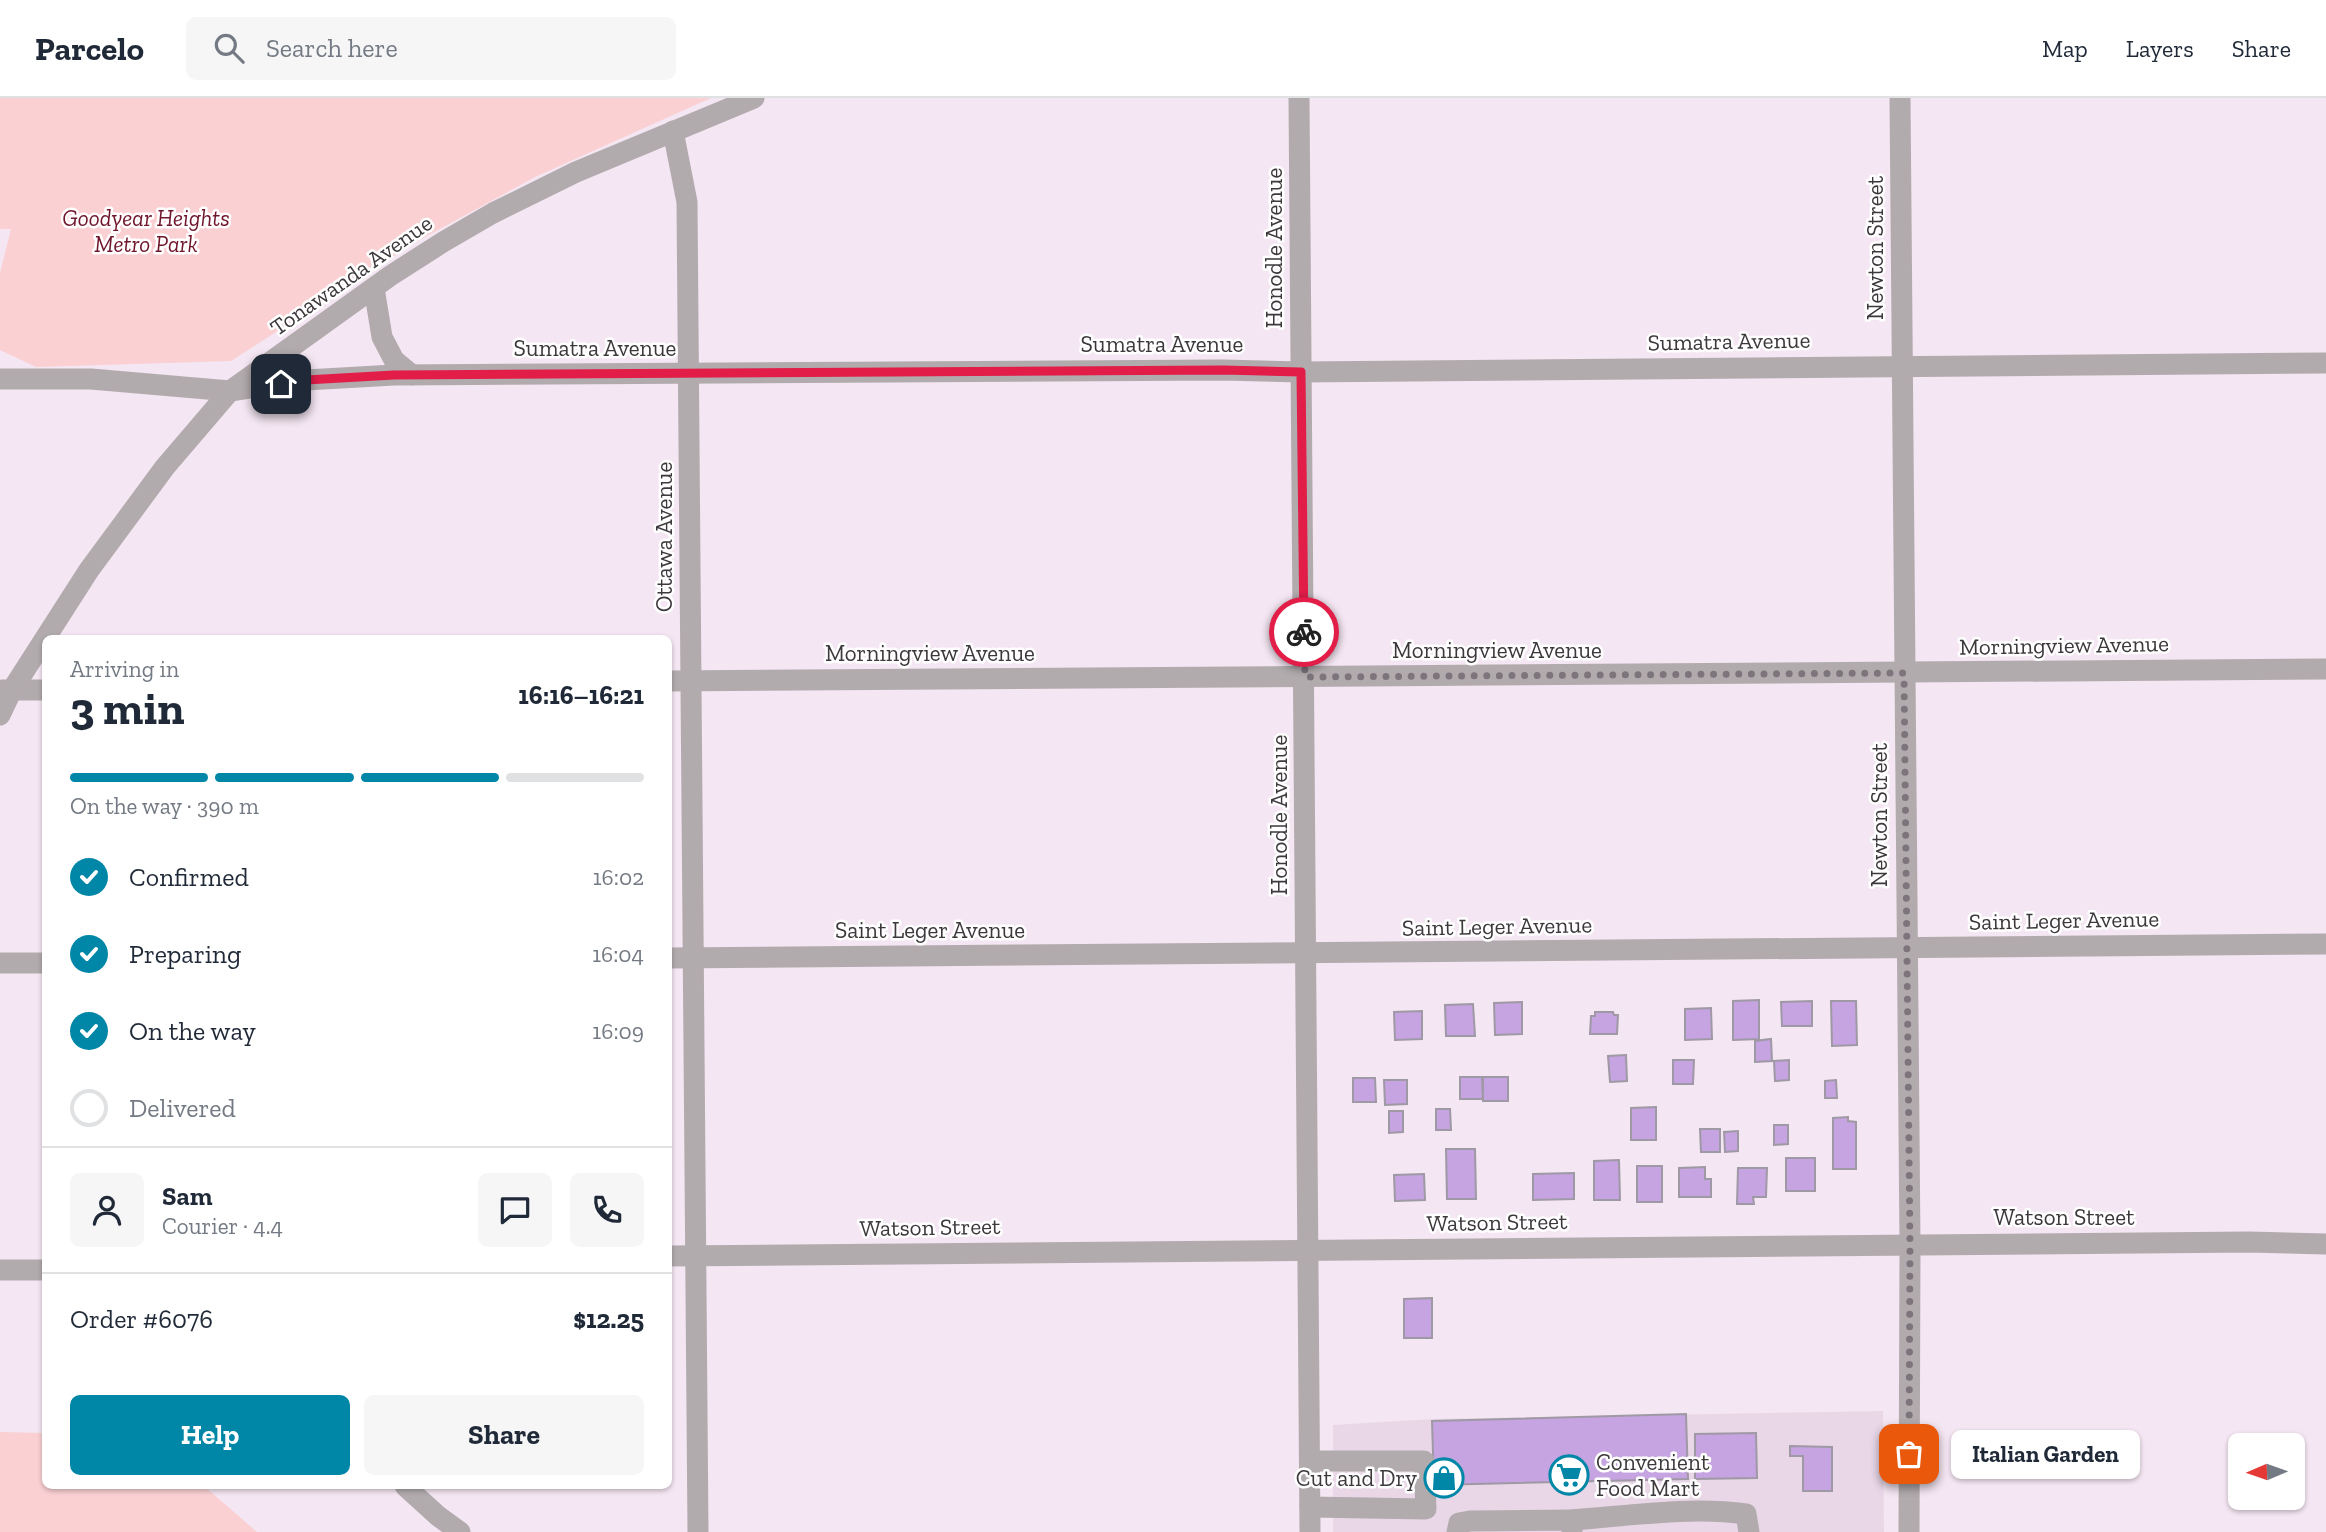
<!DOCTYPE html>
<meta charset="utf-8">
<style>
:root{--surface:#fff;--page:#f6f6f7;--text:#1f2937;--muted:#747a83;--line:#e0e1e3;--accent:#0086a7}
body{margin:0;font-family:"Zilla Slab",serif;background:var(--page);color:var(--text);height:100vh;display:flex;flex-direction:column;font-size:26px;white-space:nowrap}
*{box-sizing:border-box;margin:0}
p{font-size:23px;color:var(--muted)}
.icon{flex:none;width:38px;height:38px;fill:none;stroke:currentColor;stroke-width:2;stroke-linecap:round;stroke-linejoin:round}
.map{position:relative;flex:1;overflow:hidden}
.panel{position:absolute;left:42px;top:537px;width:630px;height:854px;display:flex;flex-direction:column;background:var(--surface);border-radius:10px;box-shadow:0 2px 5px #0004}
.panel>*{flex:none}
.needle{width:46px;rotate:268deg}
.controls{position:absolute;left:2228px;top:1335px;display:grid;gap:14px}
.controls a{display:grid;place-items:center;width:77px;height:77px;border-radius:10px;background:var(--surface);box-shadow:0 2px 5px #0004;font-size:35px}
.pin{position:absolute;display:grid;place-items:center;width:60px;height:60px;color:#fff;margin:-30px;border-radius:14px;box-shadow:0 4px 10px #0006}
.courier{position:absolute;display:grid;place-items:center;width:70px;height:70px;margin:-35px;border:5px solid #e11d48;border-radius:50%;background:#fff;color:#222;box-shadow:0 2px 9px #0007}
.bubble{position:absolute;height:49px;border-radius:10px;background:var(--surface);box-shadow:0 2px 5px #0004;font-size:23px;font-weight:700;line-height:49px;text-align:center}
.headline em{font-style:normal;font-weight:700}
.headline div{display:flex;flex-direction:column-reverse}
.headline{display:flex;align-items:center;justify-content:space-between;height:119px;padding:0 28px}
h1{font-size:46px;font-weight:700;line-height:52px}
.bar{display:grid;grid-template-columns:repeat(4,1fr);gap:10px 7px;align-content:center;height:84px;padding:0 28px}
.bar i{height:9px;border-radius:5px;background:var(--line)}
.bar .current{background:var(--accent)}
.bar p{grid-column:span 4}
.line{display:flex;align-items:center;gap:18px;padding:0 28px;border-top:2px solid var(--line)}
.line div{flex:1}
.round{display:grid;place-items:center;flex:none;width:74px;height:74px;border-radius:10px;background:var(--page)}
ol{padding:0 28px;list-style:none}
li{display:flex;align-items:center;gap:21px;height:77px}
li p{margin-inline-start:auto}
li .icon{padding:7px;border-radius:50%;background:var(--accent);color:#fff;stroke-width:4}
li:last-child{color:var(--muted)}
li i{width:38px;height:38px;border:4px solid var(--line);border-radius:50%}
.action{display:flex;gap:14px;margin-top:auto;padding:14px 28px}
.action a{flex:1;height:80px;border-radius:10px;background:var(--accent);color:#fff;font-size:28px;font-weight:700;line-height:80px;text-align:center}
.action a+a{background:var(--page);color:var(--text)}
header{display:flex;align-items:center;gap:42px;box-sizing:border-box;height:98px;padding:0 35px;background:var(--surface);border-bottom:2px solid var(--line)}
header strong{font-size:33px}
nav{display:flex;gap:38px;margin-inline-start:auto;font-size:24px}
.search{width:490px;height:63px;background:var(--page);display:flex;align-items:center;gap:18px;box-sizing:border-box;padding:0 24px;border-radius:10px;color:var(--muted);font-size:26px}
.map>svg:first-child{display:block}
.built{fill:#e9d7e7}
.green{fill:#fad0d3}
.building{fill:#c5a4e1;stroke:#9f98a5;stroke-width:2}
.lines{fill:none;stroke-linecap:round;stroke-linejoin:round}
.minor{stroke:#b2abad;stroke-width:21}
.done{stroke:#7d757c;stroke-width:7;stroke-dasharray:0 12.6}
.route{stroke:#e11d48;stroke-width:9}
.labels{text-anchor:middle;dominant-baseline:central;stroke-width:5;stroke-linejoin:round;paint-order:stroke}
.park-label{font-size:23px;font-style:italic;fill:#70162b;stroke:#fff}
.street-label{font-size:23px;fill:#3d383c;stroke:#fff}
.poi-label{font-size:23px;fill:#3d383c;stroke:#fff;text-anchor:start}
</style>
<header>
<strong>Parcelo</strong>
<div class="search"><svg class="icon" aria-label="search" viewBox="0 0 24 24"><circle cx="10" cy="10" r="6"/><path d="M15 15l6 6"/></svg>Search here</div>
<nav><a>Map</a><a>Layers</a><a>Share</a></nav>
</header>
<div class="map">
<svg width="2326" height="1434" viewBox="0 0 2326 1434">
<rect width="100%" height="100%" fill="#f4e6f2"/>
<path class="built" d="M1883,1313L1884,1434H1333V1327L1433,1321Z"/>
<g class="green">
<path d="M0,0H711L535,79L414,145L231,263L36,269L0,252V175L11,131H0Z"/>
<path d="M0,1334L45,1335L46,1388H204L257,1434H0Z"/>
</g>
<g class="building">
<path d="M1759,902V941L1733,942V903Z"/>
<path d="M1812,903V928H1782L1781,904Z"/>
<path d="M1831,903H1856L1857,947L1832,948Z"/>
<path d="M1522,904V936L1495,937L1494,905Z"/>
<path d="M1473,906L1475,938H1446L1445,907Z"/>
<path d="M1711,910L1712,941L1685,942V911Z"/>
<path d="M1422,913V941L1395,942L1394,914Z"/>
<path d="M1595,914H1613L1614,917H1618L1617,936H1590L1591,918H1595Z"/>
<path d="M1771,941L1772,963L1755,964V943Z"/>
<path d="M1626,957L1627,983L1610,984L1608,958Z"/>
<path d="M1673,962H1694L1693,986H1673Z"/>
<path d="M1789,962V982L1775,983L1774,963Z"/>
<path d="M1460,979H1482L1483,1001H1460Z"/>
<rect x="1483" y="979" width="25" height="24"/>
<path d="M1353,980H1375L1376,1004H1353Z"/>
<path d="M1384,982H1407V1006L1385,1007Z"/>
<path d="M1836,982L1837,1000H1825V983Z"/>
<path d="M1656,1009V1042H1631V1010Z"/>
<path d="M1436,1011H1450L1451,1032H1436Z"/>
<path d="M1389,1013H1403V1034L1389,1035Z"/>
<path d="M1848,1019V1023L1856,1024V1071H1833V1020Z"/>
<path d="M1774,1027H1788V1046L1774,1047Z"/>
<path d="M1700,1031H1720V1054H1701Z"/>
<path d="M1738,1033V1053L1725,1054L1724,1034Z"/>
<path d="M1446,1051H1475L1476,1101H1447Z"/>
<rect x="1786" y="1060" width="29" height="33"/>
<path d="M1619,1062L1620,1102H1594V1063Z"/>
<rect x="1637" y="1068" width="25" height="36"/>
<path d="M1705,1069V1081H1711V1099H1679V1070Z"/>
<path d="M1738,1070H1767L1766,1099H1753L1754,1106H1737Z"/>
<path d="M1574,1075V1101L1533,1102V1076Z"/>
<path d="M1424,1076L1425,1102L1395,1103L1394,1077Z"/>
<path d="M1432,1200V1240H1404V1201Z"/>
<path d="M1686,1316L1688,1381L1434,1387L1432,1323Z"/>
<path d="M1756,1335L1757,1380L1695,1381V1336Z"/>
<path d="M1790,1348L1832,1349V1393H1803V1358H1790Z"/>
</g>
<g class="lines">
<g class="minor">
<path d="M1299,0L1310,1434"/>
<path d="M1900,0L1910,1147L1909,1434"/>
<path d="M673,33L687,104L698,1434"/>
<path d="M374,190L382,239L394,262L412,277"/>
<path d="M0,281H91L230,293L306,282L394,277L1223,272L1301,274L2326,265"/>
<path d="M668,583L2326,571"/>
<path d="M2,592H46"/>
<path d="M0,617L12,592L89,472L165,369L230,293L390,178L443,144L493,115L576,74L754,0"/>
<path d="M668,860L2326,846"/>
<path d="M0,865H46"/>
<path d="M668,1158L2249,1144L2326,1146"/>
<path d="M0,1172H46"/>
<path d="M1310,1363H1424L1426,1411L1310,1409"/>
<path d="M405,1388L438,1418L460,1434"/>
<path d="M1572,1422C1627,1418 1691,1408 1746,1416L1749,1434"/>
<path d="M1457,1434L1459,1425L1470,1423L1572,1422V1434"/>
</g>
</g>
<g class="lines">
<path class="done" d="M1304,534L1305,579L1904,575L1910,1147L1909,1356"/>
<path class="route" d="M281,286L306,282L394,277L1223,272L1301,274L1304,534"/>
</g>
<defs>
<g id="supermarket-ring" transform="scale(2.0125)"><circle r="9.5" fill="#fff" stroke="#0086a7" stroke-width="1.5"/><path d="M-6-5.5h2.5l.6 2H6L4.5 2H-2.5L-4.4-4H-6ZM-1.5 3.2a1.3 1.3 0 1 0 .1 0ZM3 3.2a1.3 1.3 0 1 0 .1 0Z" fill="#0086a7"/></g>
<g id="shop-ring" transform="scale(2.0125)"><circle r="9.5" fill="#fff" stroke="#0086a7" stroke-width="1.5"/><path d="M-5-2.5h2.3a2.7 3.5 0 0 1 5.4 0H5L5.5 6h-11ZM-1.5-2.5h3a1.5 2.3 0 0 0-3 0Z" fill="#0086a7"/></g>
</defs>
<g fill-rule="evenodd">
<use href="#supermarket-ring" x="1569" y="1377"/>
<use href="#shop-ring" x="1444" y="1380"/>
</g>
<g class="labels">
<g class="park-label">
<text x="146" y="120">Goodyear Heights<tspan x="146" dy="26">Metro Park</tspan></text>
</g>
<g class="street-label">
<text transform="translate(1274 150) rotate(-90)">Honodle Avenue</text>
<text transform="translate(1875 150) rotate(-90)">Newton Street</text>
<text transform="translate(351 177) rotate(-35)">Tonawanda Avenue</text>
<text transform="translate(1729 243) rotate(-1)">Sumatra Avenue</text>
<text x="1162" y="246">Sumatra Avenue</text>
<text x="595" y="250">Sumatra Avenue</text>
<text transform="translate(664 439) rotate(-90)">Ottawa Avenue</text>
<text transform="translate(2064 547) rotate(-1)">Morningview Avenue</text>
<text x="1497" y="552">Morningview Avenue</text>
<text x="930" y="555">Morningview Avenue</text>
<text transform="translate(1279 717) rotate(-90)">Honodle Avenue</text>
<text transform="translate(1879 717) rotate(-90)">Newton Street</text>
<text transform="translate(2064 822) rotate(-1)">Saint Leger Avenue</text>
<text transform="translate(1497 828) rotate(-1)">Saint Leger Avenue</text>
<text x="930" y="832">Saint Leger Avenue</text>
<text x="2064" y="1119">Watson Street</text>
<text transform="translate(1497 1124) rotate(-1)">Watson Street</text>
<text transform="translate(930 1129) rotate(-1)">Watson Street</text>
</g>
<g class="poi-label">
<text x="1596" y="1364">Convenient<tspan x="1596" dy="26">Food Mart</tspan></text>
<text x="1417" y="1380" text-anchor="end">Cut and Dry</text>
</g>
</g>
</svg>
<div class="controls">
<a><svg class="needle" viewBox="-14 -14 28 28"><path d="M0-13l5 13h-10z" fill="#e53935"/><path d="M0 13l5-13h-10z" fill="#747a83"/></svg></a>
</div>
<div class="pin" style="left:1909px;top:1356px;background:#ea580c"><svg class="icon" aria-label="bag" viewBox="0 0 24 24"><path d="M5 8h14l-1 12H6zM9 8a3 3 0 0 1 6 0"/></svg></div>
<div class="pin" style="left:281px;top:286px;background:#1f2937"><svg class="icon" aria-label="home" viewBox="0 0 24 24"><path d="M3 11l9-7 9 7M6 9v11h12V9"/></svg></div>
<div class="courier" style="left:1304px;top:534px"><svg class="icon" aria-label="bike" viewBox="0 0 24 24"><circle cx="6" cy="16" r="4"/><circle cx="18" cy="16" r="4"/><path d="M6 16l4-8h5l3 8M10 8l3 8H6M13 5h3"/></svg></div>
<div class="bubble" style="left:1951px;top:1332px;width:189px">Italian Garden</div>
<section class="panel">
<div class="headline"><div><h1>3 min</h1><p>Arriving in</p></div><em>16:16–16:21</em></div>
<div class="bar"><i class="current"></i><i class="current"></i><i class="current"></i><i></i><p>On the way · 390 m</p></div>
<ol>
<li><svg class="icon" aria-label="check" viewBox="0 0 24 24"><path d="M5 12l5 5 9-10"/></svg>Confirmed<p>16:02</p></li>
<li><svg class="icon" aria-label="check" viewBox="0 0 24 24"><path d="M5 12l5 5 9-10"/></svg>Preparing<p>16:04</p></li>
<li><svg class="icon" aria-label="check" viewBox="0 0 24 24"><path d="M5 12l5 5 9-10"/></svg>On the way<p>16:09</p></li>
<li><i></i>Delivered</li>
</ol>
<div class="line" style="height:126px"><a class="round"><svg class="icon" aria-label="person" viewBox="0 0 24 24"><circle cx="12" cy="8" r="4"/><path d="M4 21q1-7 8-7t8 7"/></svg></a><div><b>Sam</b><p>Courier · 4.4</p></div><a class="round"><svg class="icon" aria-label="chat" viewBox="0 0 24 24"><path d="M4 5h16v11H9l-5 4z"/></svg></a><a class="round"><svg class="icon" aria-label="phone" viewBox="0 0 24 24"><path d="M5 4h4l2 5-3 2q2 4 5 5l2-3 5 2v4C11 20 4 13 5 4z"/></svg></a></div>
<div class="line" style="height:91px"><div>Order #6076</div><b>$12.25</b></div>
<div class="action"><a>Help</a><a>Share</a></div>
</section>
</div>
